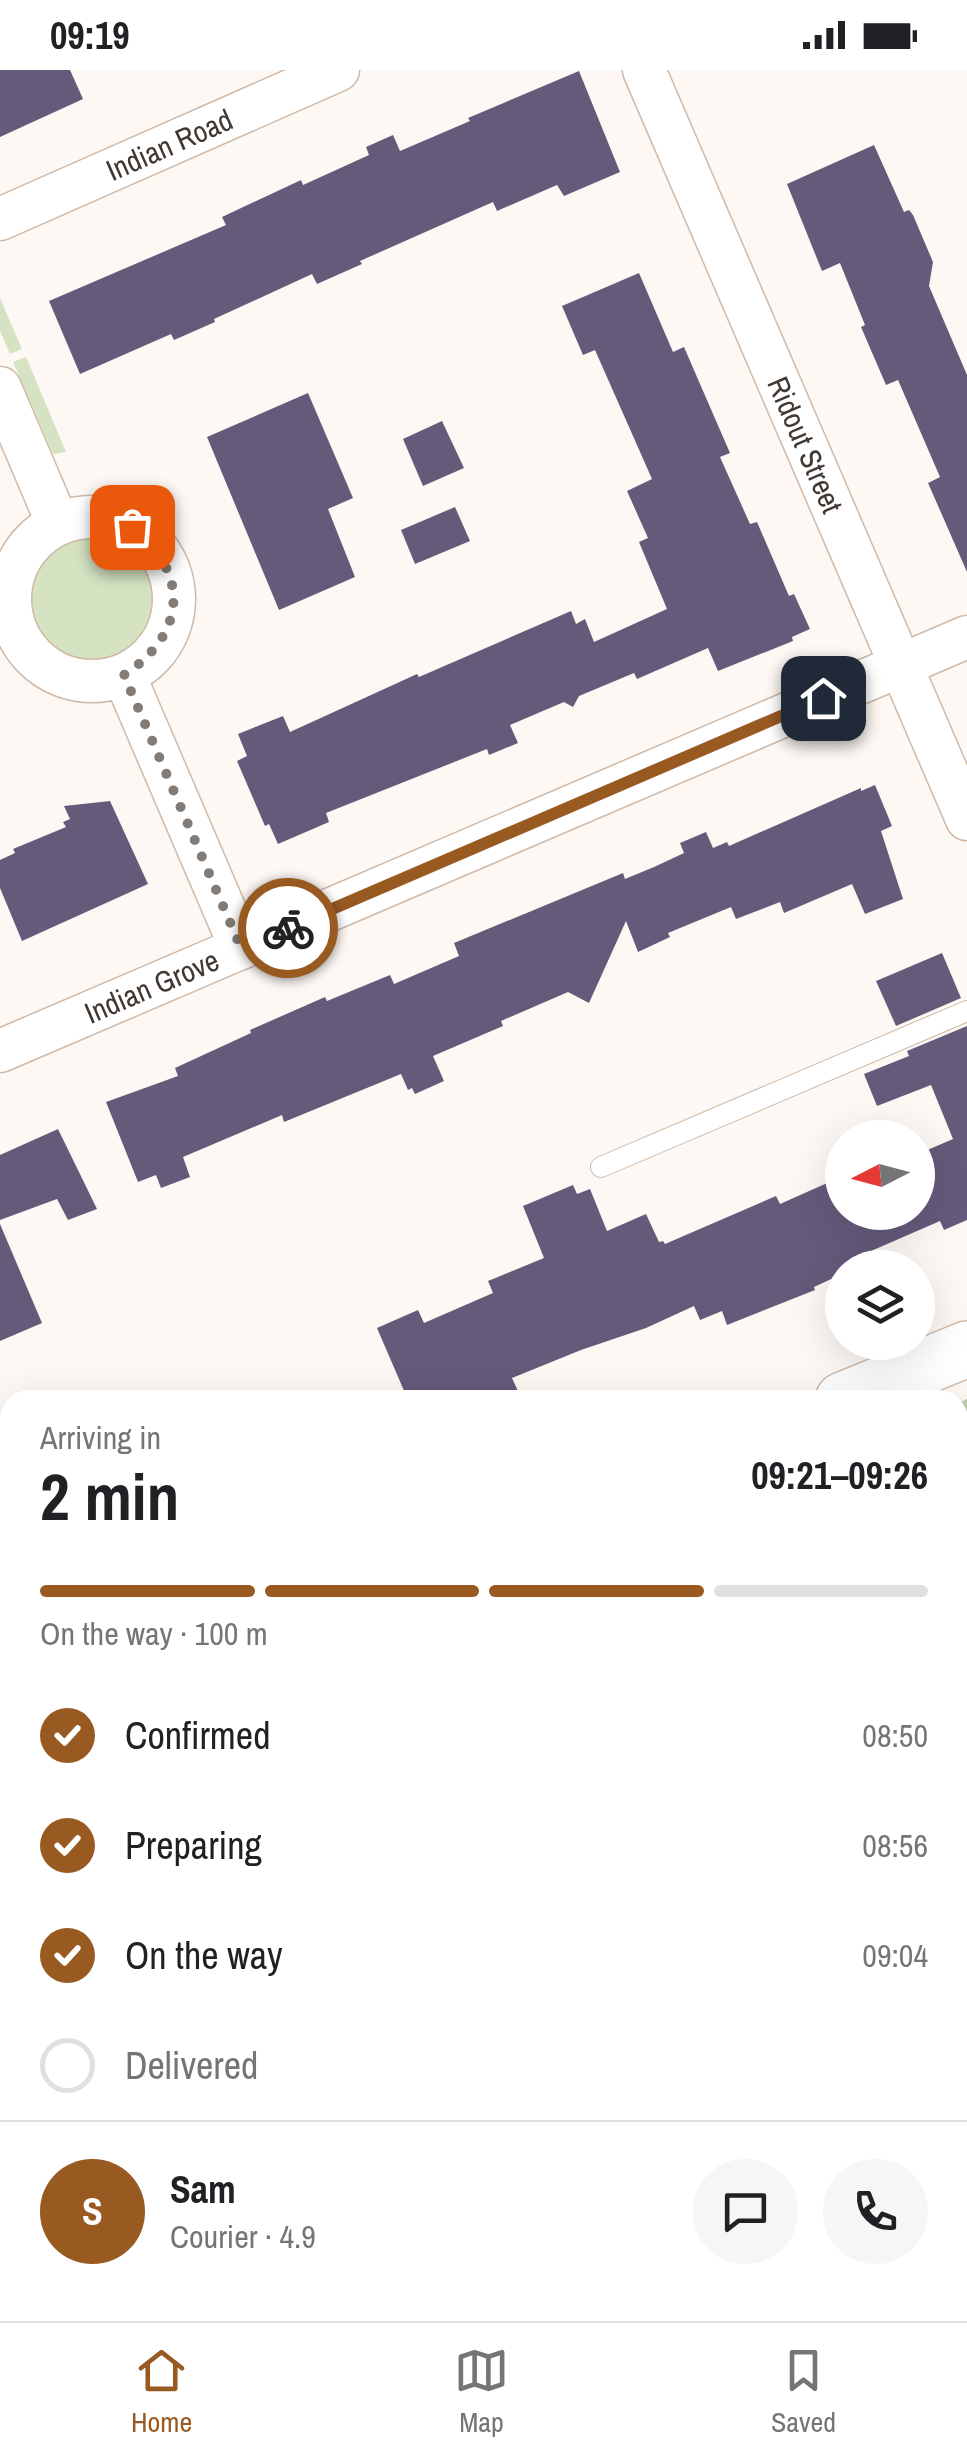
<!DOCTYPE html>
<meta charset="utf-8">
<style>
:root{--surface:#fff;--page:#f6f6f6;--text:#202124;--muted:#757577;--line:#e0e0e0;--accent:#995a22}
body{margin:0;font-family:"Archivo Narrow",sans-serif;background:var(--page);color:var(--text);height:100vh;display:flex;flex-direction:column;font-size:38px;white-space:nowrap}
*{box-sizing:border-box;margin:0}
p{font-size:32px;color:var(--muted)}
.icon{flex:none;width:55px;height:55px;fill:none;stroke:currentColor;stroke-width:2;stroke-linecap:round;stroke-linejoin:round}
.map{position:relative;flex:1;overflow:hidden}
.side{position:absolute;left:0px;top:1320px;width:968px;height:932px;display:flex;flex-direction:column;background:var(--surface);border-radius:30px 30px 0 0;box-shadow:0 10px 40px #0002}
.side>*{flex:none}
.needle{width:65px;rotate:264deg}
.controls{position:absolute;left:825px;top:1050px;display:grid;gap:20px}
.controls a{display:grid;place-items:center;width:110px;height:110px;border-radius:50%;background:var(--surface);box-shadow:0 10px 40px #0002;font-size:50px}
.pin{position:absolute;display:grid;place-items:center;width:85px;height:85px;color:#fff;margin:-42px;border-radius:20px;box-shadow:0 5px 15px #0006}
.courier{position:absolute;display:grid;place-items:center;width:100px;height:100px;margin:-50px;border:8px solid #995a22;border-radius:50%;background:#fff;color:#222;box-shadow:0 2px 12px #0007}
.overview em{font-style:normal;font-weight:700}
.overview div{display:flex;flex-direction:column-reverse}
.overview{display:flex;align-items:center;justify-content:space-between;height:170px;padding:0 40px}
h1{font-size:65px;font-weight:700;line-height:75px}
.bar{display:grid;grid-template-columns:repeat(4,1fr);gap:15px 10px;align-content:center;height:120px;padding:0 40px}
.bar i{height:12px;border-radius:8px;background:var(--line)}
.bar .current{background:var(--accent)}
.bar p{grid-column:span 4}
.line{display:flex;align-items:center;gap:25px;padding:0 40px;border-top:2px solid var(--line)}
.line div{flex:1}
.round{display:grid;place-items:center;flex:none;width:105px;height:105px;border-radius:52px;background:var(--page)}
ol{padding:0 40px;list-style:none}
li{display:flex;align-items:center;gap:30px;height:110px}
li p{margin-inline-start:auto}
li .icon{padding:10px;border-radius:50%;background:var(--accent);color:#fff;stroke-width:4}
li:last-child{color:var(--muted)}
li i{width:55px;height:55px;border:5px solid var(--line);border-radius:50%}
.status{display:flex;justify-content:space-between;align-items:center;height:70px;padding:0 50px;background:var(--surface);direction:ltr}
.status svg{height:28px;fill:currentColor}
.tabs{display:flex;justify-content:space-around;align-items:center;height:140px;border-top:2px solid var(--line);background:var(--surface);font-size:28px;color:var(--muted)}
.tabs a{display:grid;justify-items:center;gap:5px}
.tabs .current{color:var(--accent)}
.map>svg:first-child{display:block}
.green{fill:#d5e3c2}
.forest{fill:#bfcfaa}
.water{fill:#ade1e5}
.building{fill:#665a7b}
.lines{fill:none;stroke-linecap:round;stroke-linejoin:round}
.lane-casing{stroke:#d0b9a7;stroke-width:22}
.street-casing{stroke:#d0b9a7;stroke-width:45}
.secondary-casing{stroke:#d0b9a7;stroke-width:58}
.lane{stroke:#fff;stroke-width:20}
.street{stroke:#fff;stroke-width:42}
.secondary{stroke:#fff;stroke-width:55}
.done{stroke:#837b75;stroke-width:10;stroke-dasharray:0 18}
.route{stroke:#995a22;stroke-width:12}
.labels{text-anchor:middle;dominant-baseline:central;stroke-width:10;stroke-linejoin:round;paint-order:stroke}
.street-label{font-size:30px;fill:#423831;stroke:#fdf8f4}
</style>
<div class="status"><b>09:19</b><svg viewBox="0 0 49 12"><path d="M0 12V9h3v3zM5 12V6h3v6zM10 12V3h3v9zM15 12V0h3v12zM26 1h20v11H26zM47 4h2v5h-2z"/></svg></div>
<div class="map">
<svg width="967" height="2251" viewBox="0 0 967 2251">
<rect width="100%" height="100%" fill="#fdf8f4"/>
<g class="green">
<path d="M0,228L22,279L10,284L0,261Z"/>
<path d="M26,287L66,382L53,384L13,292Z"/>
<circle cx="90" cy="528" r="64"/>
</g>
<g class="forest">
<path d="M967,1329V1736L958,1731V1333Z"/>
<path d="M10,1745V2211L0,2187V1749Z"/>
<path d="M958,1934L967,1940V2251H27L23,2243L958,2242Z"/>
</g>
<path class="water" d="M958,1796L967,1798V1919L958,1914Z"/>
<g class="building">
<path d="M0,0H70L83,29L0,67Z"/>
<path d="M579,1L620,102L564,126L557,115L497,141L493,132L360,191L362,194L317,214L312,204L214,249L215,252L174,270L171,264L80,304L49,231L226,155L222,147L301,110L303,115L369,85L366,77L393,65L400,81L470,51L468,48Z"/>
<path d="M874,75L904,142L909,140L913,145L933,192L929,216L967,305V502L928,413L940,407L898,310L886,315L861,257L865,255L840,193L822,201L787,114Z"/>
<path d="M639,203L673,282L684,277L697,307L730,383L720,387L750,454L757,452L789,526L794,524L810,559L792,567L793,571L718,601L708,578L637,609L634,603L579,626L573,637L564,632L510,655L518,673L489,685L487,679L326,743L329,752L278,774L269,754L265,756L237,691L247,686L238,664L283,646L290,662L417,604L419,607L571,541L576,554L585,549L594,572L667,539L639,472L648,468L627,421L652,409L595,280L583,285L562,236Z"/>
<path d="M308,323L353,428L328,439L355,507L279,540L207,367Z"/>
<path d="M442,351L464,398L423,416L403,369Z"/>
<path d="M455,437L470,471L415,494L401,460Z"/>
<path d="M875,715L892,756L881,761L903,829L865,844L852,814L784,843L780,832L736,849L731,837L668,863L670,867L638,882L626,851L589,933L568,922L501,951L503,956L433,986L444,1011L415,1024L412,1018L408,1020L401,1004L284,1052L282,1045L183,1087L190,1107L161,1118L156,1105L138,1112L106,1032L178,1006L175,998L251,963L250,960L325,927L327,931L390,905L394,914L459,886L454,873L623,803L625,809L654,797L684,783L680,773L706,762L713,778L727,772L729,776L861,718V721Z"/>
<path d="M110,731L148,814L22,871L0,818V790L15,783L13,779L66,757L63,752L70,749L64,736Z"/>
<path d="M942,883L961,928L896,956L876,911Z"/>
<path d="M967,956V1150L944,1160L940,1151L848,1191L852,1198H842V1204L814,1217L815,1220L727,1255L722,1241L700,1250L694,1236L646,1258L581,1280L512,1308L522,1330H408L377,1258L418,1240L424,1253L493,1223L488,1211L544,1188L523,1136L573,1115L577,1124L590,1119L607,1161L646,1144L659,1172L663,1171L665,1174L776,1126L780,1134L834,1110L842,1128V1142H918V1084L953,1069L931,1015L877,1036L864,1004L909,986L907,981Z"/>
<path d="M58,1059L97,1139L68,1150L57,1129L0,1150V1085Z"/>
<path d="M0,1154L42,1253L0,1271Z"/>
</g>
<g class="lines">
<g class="lane-casing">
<path id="lane" d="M601,1097L967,941"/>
</g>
<g class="street-casing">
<g id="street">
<path id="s1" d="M644,0L967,749"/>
<path id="s2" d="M0,149L338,0"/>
<path d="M0,318L58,454"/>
<circle cx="92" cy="529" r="82"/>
<path d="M124,605L241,878"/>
<path id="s3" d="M0,981L967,567"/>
</g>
</g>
<g class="secondary-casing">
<g id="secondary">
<path d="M843,1330L967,1279"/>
<path d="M0,1695L10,1690"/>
</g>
</g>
<use href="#lane" class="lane"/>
<use href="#street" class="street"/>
<use href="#secondary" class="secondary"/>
</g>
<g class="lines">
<path class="done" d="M132,457C191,504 186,564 124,605L241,878L288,858"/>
<path class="route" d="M288,858L823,628"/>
</g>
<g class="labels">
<g class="street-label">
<text stroke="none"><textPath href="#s2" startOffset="185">Indian Road</textPath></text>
<text stroke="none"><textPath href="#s1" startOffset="408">Ridout Street</textPath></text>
<text stroke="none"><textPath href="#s3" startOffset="165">Indian Grove</textPath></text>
</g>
</g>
</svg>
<div class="controls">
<a><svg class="needle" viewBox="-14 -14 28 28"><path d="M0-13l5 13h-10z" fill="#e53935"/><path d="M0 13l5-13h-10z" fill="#757577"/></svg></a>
<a><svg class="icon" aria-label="layers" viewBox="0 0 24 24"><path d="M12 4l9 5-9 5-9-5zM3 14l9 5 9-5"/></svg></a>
</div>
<div class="pin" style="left:132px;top:457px;background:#ea580c"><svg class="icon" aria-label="bag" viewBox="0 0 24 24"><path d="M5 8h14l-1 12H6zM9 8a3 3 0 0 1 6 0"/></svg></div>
<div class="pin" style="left:823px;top:628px;background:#1f2937"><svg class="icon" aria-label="home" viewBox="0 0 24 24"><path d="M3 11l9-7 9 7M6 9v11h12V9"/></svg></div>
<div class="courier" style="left:288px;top:858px"><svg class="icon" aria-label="bike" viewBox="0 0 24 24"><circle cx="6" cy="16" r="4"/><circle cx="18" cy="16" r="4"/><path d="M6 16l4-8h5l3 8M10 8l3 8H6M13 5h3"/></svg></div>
<section class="side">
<div class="overview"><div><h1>2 min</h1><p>Arriving in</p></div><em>09:21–09:26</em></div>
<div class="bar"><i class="current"></i><i class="current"></i><i class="current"></i><i></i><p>On the way · 100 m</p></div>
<ol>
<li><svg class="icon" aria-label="check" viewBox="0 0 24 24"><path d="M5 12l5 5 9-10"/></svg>Confirmed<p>08:50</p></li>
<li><svg class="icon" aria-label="check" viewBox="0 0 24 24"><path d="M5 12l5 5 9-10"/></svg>Preparing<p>08:56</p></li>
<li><svg class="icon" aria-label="check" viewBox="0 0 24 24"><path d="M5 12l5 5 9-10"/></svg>On the way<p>09:04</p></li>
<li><i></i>Delivered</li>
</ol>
<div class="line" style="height:180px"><b class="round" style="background:var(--accent);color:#fff">S</b><div><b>Sam</b><p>Courier · 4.9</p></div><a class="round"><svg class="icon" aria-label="chat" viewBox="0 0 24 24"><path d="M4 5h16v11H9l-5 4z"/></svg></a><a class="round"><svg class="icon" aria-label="phone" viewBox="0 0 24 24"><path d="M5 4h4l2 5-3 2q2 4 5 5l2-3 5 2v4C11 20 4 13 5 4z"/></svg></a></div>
</section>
</div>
<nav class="tabs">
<a class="current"><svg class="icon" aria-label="home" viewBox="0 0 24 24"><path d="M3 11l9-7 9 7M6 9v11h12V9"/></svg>Home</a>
<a><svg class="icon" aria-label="map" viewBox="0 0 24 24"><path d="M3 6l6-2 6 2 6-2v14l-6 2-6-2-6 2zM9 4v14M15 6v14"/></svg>Map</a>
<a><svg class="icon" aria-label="saved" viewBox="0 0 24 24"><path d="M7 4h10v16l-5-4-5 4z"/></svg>Saved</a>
</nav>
